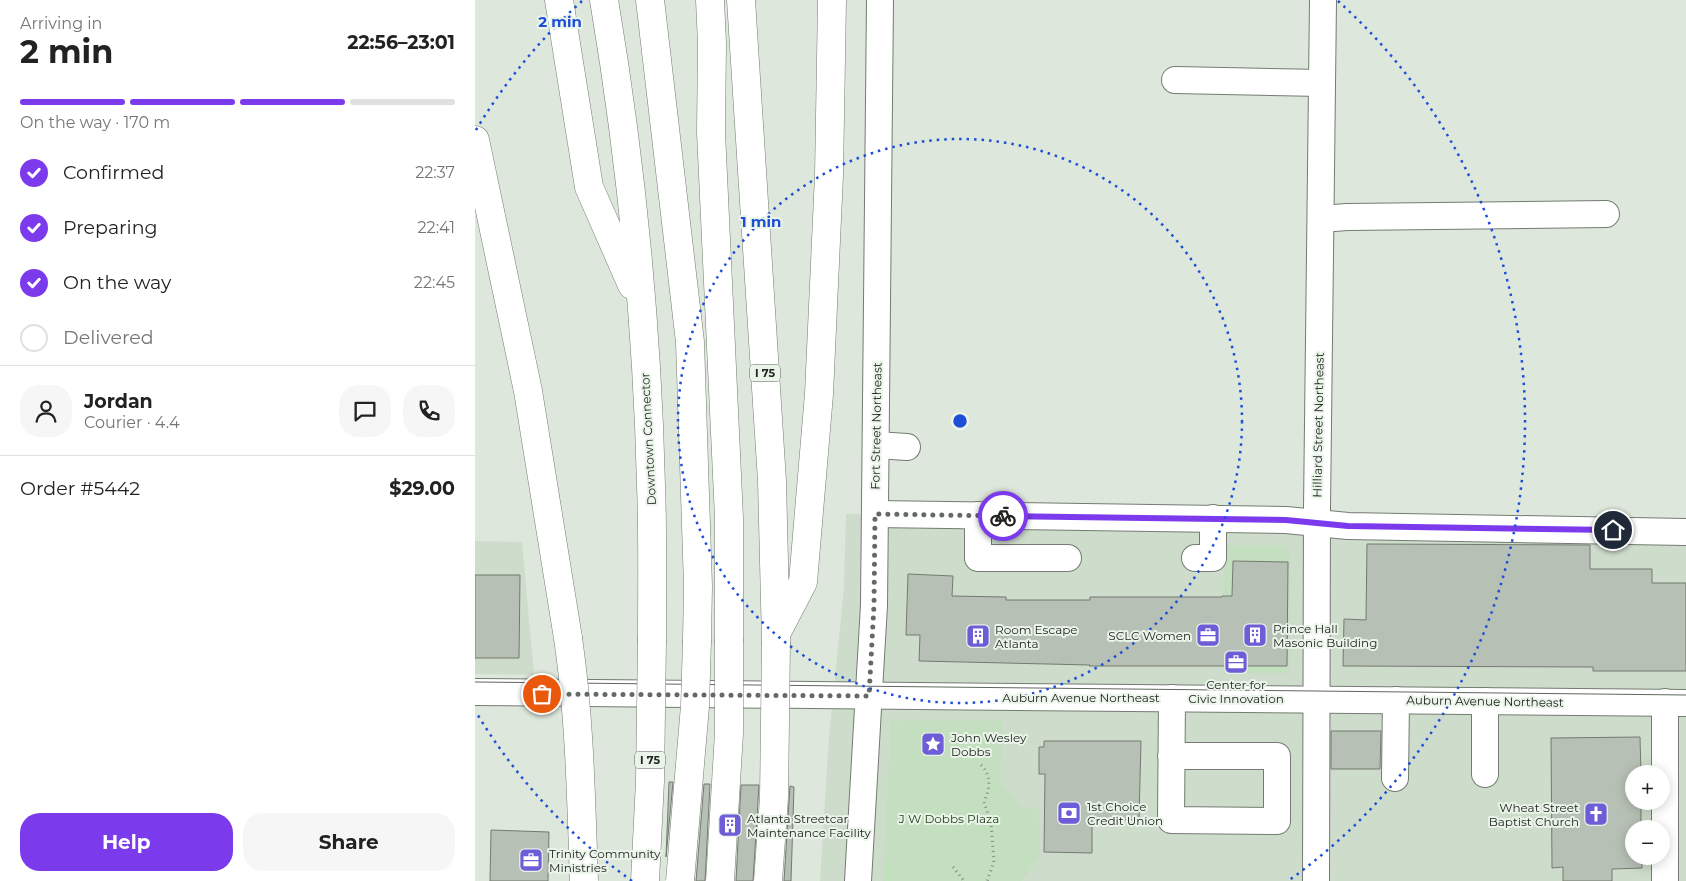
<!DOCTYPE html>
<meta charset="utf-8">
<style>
:root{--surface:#fff;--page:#f6f6f6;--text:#222;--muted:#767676;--line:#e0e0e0;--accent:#7c3aed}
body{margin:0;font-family:Montserrat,sans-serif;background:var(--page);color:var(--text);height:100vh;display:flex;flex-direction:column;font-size:19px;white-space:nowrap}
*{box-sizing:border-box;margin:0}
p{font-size:16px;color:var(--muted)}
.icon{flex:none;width:28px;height:28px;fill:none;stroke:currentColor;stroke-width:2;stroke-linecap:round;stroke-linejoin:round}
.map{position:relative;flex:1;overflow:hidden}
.sheet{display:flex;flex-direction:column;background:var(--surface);width:475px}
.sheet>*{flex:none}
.controls{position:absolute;left:1150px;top:765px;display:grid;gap:10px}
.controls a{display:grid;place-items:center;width:45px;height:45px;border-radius:50%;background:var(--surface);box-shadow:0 2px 12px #0003;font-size:25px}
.pin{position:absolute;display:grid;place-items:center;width:42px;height:42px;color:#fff;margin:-21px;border:2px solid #fff;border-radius:50%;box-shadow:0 1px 5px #0007}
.courier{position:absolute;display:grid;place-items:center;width:50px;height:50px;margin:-25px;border:4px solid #7c3aed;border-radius:50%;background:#fff;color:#222;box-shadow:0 1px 6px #0007}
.head em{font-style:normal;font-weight:700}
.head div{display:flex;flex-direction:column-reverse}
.head{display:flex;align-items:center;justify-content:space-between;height:85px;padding:0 20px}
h1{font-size:32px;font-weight:700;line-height:38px}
.bar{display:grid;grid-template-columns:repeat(4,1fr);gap:8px 5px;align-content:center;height:60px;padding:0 20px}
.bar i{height:6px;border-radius:4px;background:var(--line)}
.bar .current{background:var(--accent)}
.bar p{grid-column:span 4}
.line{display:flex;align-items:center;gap:12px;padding:0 20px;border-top:1px solid var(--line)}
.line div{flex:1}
.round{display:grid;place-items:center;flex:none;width:52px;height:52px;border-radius:20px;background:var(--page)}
ol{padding:0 20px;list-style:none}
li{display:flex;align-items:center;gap:15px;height:55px}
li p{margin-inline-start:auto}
li .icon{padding:5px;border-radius:50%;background:var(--accent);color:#fff;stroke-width:4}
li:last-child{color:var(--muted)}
li i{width:28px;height:28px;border:2px solid var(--line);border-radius:50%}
.action{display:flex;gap:10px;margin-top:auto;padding:10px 20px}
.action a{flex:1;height:58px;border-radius:20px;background:var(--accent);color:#fff;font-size:20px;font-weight:700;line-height:58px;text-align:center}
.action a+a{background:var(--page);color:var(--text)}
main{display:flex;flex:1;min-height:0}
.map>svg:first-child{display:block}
.built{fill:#cedccb;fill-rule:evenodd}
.green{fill:#c4dfbf}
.building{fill:#b7c0b5;stroke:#737b71}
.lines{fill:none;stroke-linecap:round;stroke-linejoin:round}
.minor-casing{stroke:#747c72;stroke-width:28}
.highway-casing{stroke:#747c72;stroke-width:29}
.path{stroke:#848b83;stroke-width:3;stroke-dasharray:1 4;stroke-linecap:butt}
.minor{stroke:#fff;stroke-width:26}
.highway{stroke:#fff;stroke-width:28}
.tram{stroke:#60665f;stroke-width:1}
.highway-bridge-casing{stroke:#747c72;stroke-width:29;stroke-linecap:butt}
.highway-bridge{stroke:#fff;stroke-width:28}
.done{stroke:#636a63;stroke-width:5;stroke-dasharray:0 9}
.route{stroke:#7c3aed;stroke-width:6}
.ring{fill:none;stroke:#1d4ed8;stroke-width:2.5;stroke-dasharray:2.5 5}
.labels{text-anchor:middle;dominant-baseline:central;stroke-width:4;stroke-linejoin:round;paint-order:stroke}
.shield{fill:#eaf4e9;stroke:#5e645e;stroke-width:1}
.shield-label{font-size:11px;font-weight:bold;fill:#222622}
.street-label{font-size:12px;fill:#222622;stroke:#eaf4e9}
.poi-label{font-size:12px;fill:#222622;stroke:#eaf4e9;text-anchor:start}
.park-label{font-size:12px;fill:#1a3f13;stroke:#eaf4e9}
.centre{fill:#1d4ed8;stroke:#eaf4e9;stroke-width:2.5}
.ring-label{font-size:15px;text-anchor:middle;font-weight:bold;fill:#1d4ed8;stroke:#eaf4e9;stroke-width:4;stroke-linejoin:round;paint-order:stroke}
</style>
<main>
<section class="sheet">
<div class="head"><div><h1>2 min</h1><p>Arriving in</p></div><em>22:56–23:01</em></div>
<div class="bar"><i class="current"></i><i class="current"></i><i class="current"></i><i></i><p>On the way · 170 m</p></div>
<ol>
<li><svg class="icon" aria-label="check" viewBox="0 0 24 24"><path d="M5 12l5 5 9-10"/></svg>Confirmed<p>22:37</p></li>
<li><svg class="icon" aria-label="check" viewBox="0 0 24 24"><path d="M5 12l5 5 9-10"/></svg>Preparing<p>22:41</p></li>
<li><svg class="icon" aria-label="check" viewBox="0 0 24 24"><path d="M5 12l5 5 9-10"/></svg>On the way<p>22:45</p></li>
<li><i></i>Delivered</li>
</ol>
<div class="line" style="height:90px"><a class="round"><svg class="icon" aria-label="person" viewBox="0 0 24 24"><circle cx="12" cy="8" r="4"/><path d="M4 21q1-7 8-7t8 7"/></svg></a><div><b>Jordan</b><p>Courier · 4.4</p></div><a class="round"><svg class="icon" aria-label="chat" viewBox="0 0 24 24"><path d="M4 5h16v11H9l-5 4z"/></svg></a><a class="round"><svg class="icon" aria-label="phone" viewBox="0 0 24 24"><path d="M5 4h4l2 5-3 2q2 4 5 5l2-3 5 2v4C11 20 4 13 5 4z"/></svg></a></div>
<div class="line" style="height:65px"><div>Order #5442</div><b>$29.00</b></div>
<div class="action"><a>Help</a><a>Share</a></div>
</section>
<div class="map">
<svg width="1211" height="881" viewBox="0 0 1211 881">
<rect width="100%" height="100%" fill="#dde7db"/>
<g class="built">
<path d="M371,514L1211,522V881H345L354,737L369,588ZM1159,774H1186V801H1159ZM1159,829H1186V856H1159Z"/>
<path d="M0,541L47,542L59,675L0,674Z"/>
</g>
<g class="green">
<path d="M750,545H812L815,561L814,673H748L747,588H749Z"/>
<path d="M528,719L525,782L547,808L564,809L565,855L547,881H408L416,721Z"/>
</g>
<g class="building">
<path d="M892,544L1115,545V569H1177V583H1211V671H1118V667L868,666L869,619L891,620Z"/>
<path d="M758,561L813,562L812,666H614L615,665L444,661L445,635H431L433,574L478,576L477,596L531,597V600H615V597H747V596H757Z"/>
<path d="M0,575H45L44,658H0Z"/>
<path d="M856,731H906L905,769H856Z"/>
<path d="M1165,737L1166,774H1159V801H1166V829H1159V856H1167V868L1137,869V881H1088V867L1077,868L1076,738Z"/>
<path d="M569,741H666L664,820L617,819V853L569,852L570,774H564V747H569Z"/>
<path d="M194,782H198L191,857L193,808Z"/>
<path d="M229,784H235L230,881H221Z"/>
<path d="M266,785H284L278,881H261Z"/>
<path d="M315,786L319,787L316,881H309Z"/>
<path d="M16,830L74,832L73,881H15Z"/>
</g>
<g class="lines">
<g class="minor-casing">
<g id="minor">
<path d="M700,80L847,83"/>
<path d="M846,219L872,217L1131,214"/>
<path d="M401,445L432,447"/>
<path d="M400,514L811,520L873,526L1211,532"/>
<path d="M503,515V558H593"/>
<path d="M720,558H738V518"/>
<path d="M0,692L1211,703"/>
<path d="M1190,702V881"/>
<path d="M696,756H802V821L696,820L697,698"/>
<path d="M1010,774V701"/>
<path d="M920,778L921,700"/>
<path d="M383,881L399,605L405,0"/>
<path d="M841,881L842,509L848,0"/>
</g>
</g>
<g class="highway-casing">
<g id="highway">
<path d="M84,0L114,187L157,285"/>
<path d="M129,0C156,160 172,323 176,485C178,536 177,588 177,639"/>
<path d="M175,0L215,342L223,586L222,640"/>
<path d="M235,0L237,43L236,132L254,518V639"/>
<path d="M266,0L297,481L301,642"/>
<path d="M0,140L53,391L93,638"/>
<path d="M302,632L328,582L344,394L354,175L357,0"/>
</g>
</g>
<g class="path">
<path d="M506,765C517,776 515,788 509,802L516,823L519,862L512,881"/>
<path d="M478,867L489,881"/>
</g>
<use href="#minor" class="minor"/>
<use href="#highway" class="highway"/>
<path class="tram" d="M0,682L1211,695"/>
<g class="highway-bridge-casing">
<g id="highway-bridge">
<path d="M93,638C105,720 106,799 109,881"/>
<path d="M170,881L175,781L177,639"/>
<path d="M205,881L220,706L222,640"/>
<path d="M245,881L254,733V639"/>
<path d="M293,881L299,798L301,642"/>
</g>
</g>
<use href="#highway-bridge" class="highway-bridge"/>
</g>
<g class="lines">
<path class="done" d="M67,694L394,696L399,605L400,514L528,516"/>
<path class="route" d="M528,516L811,520L873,526L1138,530"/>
</g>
<g class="ring">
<circle cx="485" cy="421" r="282"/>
<path d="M157 881A565 565 0 0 1 1 712M1 130A565 565 0 0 1 107 1M863 1A565 565 0 0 1 813 881"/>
</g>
<defs>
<g id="office-square" transform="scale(1.25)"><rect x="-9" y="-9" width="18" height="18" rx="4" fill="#6d5dd7" stroke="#eaf4e9"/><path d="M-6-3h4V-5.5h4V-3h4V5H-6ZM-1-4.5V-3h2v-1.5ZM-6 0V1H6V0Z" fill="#fff"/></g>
<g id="building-square" transform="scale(1.25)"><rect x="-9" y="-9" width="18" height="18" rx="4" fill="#6d5dd7" stroke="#eaf4e9"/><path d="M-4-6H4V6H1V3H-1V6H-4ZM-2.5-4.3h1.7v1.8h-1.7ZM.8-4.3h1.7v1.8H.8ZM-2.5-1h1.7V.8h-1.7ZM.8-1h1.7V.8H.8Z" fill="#fff"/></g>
<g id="sight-square" transform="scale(1.25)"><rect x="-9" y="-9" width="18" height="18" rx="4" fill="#6d5dd7" stroke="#eaf4e9"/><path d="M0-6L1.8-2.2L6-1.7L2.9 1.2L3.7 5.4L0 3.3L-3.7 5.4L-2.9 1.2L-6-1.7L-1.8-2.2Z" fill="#fff"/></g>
<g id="bank-square" transform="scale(1.25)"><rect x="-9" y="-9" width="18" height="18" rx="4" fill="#6d5dd7" stroke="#eaf4e9"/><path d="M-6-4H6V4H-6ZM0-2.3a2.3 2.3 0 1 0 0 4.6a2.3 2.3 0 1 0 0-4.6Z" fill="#fff"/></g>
<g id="church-square" transform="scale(1.25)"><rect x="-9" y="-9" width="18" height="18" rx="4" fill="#6d5dd7" stroke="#eaf4e9"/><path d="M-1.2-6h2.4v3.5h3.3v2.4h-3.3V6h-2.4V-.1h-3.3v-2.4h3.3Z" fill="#fff"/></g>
</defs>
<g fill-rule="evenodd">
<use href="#office-square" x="733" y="635"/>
<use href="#building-square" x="780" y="635"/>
<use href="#building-square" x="503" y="636"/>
<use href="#office-square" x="761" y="662"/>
<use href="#sight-square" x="458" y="744"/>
<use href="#bank-square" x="594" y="813"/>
<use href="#church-square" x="1121" y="814"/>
<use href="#building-square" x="255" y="825"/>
<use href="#office-square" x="56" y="860"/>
</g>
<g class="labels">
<g class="shield">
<rect x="275" y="364.5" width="30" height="17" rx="4"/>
<rect x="160" y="751.5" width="30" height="17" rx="4"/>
</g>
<g class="shield-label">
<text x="290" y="373">I 75</text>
<text x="175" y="760">I 75</text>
</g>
<g class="street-label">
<text transform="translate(843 425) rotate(-89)">Hilliard Street Northeast</text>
<text transform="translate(401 426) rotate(-89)">Fort Street Northeast</text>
<text transform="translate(173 439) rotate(-93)">Downtown Connector</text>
<text x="606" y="697">Auburn Avenue Northeast</text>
<text transform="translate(1010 701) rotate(1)">Auburn Avenue Northeast</text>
</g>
<g class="poi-label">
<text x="798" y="628">Prince Hall<tspan x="798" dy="14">Masonic Building</tspan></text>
<text x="520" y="629">Room Escape<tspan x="520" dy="14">Atlanta</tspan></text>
<text x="716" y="635" text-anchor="end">SCLC Women</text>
<text x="761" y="684" text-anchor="middle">Center for<tspan x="761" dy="14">Civic Innovation</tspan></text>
<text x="476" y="737">John Wesley<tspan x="476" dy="14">Dobbs</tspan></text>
<text x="612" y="806">1st Choice<tspan x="612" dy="14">Credit Union</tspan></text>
<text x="1104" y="807" text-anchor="end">Wheat Street<tspan x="1104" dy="14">Baptist Church</tspan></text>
<text x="272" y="818">Atlanta Streetcar<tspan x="272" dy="14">Maintenance Facility</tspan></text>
<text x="74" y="853">Trinity Community<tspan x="74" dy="14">Ministries</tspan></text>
</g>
<g class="park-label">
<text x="474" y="818">J W Dobbs Plaza</text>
</g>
</g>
<circle cx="485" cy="421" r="8" class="centre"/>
<g class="ring-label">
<text x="85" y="27">2 min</text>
<text x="286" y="227">1 min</text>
</g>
</svg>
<div class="controls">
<a>+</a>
<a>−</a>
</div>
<div class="pin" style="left:67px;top:694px;background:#ea580c"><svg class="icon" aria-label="bag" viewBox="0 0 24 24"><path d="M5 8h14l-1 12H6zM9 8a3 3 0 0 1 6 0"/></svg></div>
<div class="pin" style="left:1138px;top:530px;background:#1f2937"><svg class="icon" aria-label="home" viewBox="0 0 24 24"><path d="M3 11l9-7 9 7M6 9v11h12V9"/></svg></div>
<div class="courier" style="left:528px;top:516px"><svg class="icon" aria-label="bike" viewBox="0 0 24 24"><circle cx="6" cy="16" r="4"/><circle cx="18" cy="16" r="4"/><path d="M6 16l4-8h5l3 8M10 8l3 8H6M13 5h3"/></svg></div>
</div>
</main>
